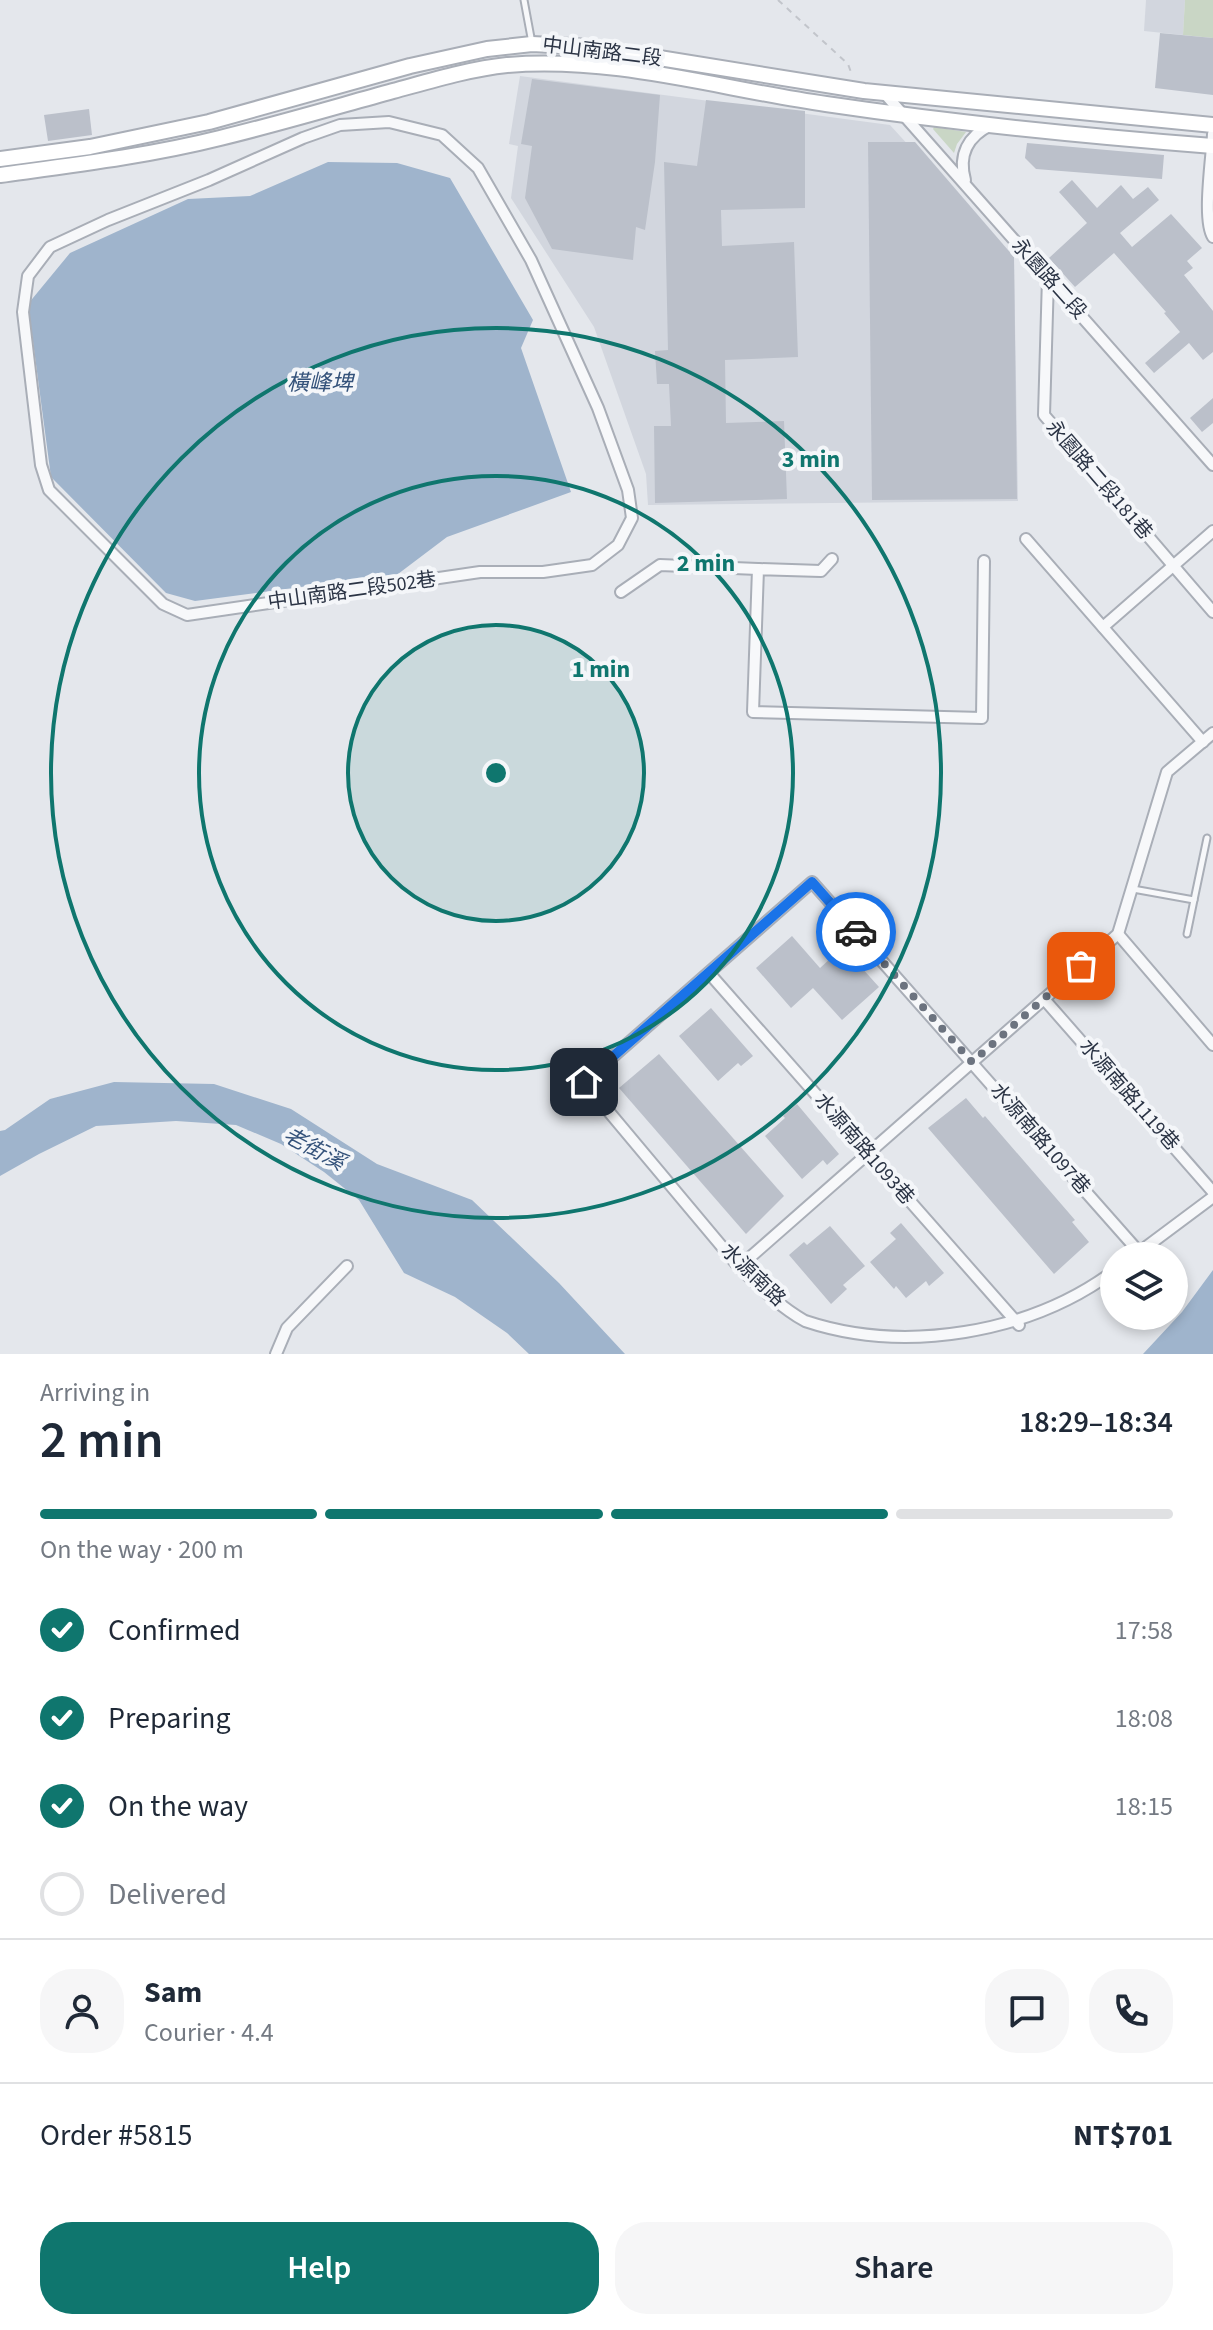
<!DOCTYPE html>
<meta charset="utf-8">
<style>
:root{--surface:#fff;--page:#f6f6f7;--text:#1f2937;--muted:#747a83;--line:#e0e1e3;--accent:#0f766e}
body{margin:0;font-family:"Source Sans 3","Noto Sans TC",sans-serif;background:var(--page);color:var(--text);height:100vh;display:flex;flex-direction:column;font-size:30px;white-space:nowrap}
*{box-sizing:border-box;margin:0}
p{font-size:26px;color:var(--muted)}
.icon{flex:none;width:44px;height:44px;fill:none;stroke:currentColor;stroke-width:2;stroke-linecap:round;stroke-linejoin:round}
.map{position:relative;height:1354px;overflow:hidden}
.drawer{display:flex;flex-direction:column;background:var(--surface);flex:1}
.drawer>*{flex:none}
.controls{position:absolute;left:1100px;top:1242px;display:grid;gap:16px}
.controls a{display:grid;place-items:center;width:88px;height:88px;border-radius:50%;background:var(--surface);box-shadow:0 4px 12px #0003;font-size:40px}
.pin{position:absolute;display:grid;place-items:center;width:68px;height:68px;color:#fff;margin:-34px;border-radius:16px;box-shadow:0 4px 12px #0006}
.courier{position:absolute;display:grid;place-items:center;width:80px;height:80px;margin:-40px;border:6px solid #1a73e8;border-radius:50%;background:#fff;color:#222;box-shadow:0 2px 10px #0007}
.overview em{font-style:normal;font-weight:600}
.overview div{display:flex;flex-direction:column-reverse}
.overview{display:flex;align-items:center;justify-content:space-between;height:136px;padding:0 40px}
h1{font-size:52px;font-weight:600;line-height:60px}
.bar{display:grid;grid-template-columns:repeat(4,1fr);gap:12px 8px;align-content:center;height:96px;padding:0 40px}
.bar i{height:10px;border-radius:6px;background:var(--line)}
.bar .selected{background:var(--accent)}
.bar p{grid-column:span 4}
.line{display:flex;align-items:center;gap:20px;padding:0 40px;border-top:2px solid var(--line)}
.line div{flex:1}
.round{display:grid;place-items:center;flex:none;width:84px;height:84px;border-radius:32px;background:var(--page)}
ol{padding:0 40px;list-style:none}
li{display:flex;align-items:center;gap:24px;height:88px}
li p{margin-inline-start:auto}
li .icon{padding:8px;border-radius:50%;background:var(--accent);color:#fff;stroke-width:4}
li:last-child{color:var(--muted)}
li i{width:44px;height:44px;border:4px solid var(--line);border-radius:50%}
.action{display:flex;gap:16px;margin-top:auto;padding:16px 40px}
.action a{flex:1;height:92px;border-radius:32px;background:var(--accent);color:#fff;font-size:32px;font-weight:600;line-height:92px;text-align:center}
.action a+a{background:var(--page);color:var(--text)}
.map>svg:first-child{display:block}
.built{fill:#d2d6de}
.green{fill:#c9d6c5}
.water{fill:#9fb4cc}
.building{fill:#bbc0ca}
.lines{fill:none;stroke-linecap:round;stroke-linejoin:round}
.lane-casing{stroke:#a9aeb7;stroke-width:9}
.street-casing{stroke:#a9aeb7;stroke-width:14}
.secondary-casing{stroke:#a9aeb7;stroke-width:18}
.path{stroke:#c2c5cb;stroke-width:2;stroke-dasharray:6 6;stroke-linecap:butt}
.lane{stroke:#f7f8fa;stroke-width:5}
.street{stroke:#f7f8fa;stroke-width:10}
.secondary{stroke:#fff;stroke-width:14}
.done{stroke:#6c737f;stroke-width:8;stroke-dasharray:0 14.4}
.route{stroke:#1a73e8;stroke-width:10}
.ring{fill:none;stroke:#0f766e;stroke-width:4}
.labels{text-anchor:middle;dominant-baseline:central;stroke-width:8;stroke-linejoin:round;paint-order:stroke}
.street-label{font-size:20px;fill:#2b3445;stroke:#f4f6f9}
.water-label{font-size:22px;font-style:italic;fill:#34527a;stroke:#f4f6f9}
.centre{fill:#0f766e;stroke:#f4f6f9;stroke-width:4}
.ring-label{font-size:24px;text-anchor:middle;font-weight:bold;fill:#0f766e;stroke:#f4f6f9;stroke-width:8;stroke-linejoin:round;paint-order:stroke}
</style>
<div class="map">
<svg width="1213" height="1354" viewBox="0 0 1213 1354">
<rect width="100%" height="100%" fill="#e4e7ec"/>
<g class="built">
<path d="M1146,0H1185L1183,35L1144,31Z"/>
<path d="M520,76L890,125L1014,261L1018,501L648,505L646,474L594,327L511,198L518,146L509,144Z"/>
</g>
<g class="green">
<path d="M1185,0H1213V38L1183,35Z"/>
<path d="M934,127L966,132L957,144L954,153L933,129Z"/>
</g>
<g class="water">
<path d="M328,162L397,163L450,178L533,320L521,348L571,492L447,537L398,574L195,601L166,593L51,477L28,304L70,253L188,199L250,196Z"/>
<path d="M114,1082L214,1084L291,1109L377,1164L472,1200L559,1283L625,1354H529L507,1333L455,1297L404,1273L359,1200L324,1172L281,1144L236,1125L176,1121L96,1126L39,1154L0,1176V1131L5,1130L50,1099Z"/>
<path d="M1213,1270V1354H1143L1182,1312Z"/>
</g>
<g class="building">
<path d="M1160,33L1213,38V95L1155,88Z"/>
<path d="M532,79L660,95L655,162L645,230L636,227L633,260L552,249L525,198L532,146L521,144Z"/>
<path d="M706,100L805,111V208L721,210L722,246L794,242L798,357L725,360L726,423L784,421L787,499L655,503L654,426H671L669,384H657L655,351L668,350L664,162L697,166Z"/>
<path d="M89,109L92,135L48,141L44,115Z"/>
<path d="M868,142H915L1014,257L1017,499L872,500Z"/>
<path d="M1027,143L1164,155L1162,179L1036,169L1025,158Z"/>
<path d="M1072,180L1097,208L1121,185L1133,199L1148,187L1159,200L1120,233L1132,247L1171,214L1202,248L1187,261L1193,268L1184,275L1213,311V352L1203,360L1189,343L1154,373L1145,363L1180,332L1164,313L1166,312L1114,253L1075,287L1049,258L1087,223L1059,192Z"/>
<path d="M1213,398V423L1202,432L1190,418Z"/>
<path d="M792,936L820,968L843,947L879,987L842,1020L813,988L791,1008L756,968Z"/>
<path d="M711,1008L753,1056L741,1066L738,1063L718,1081L679,1036Z"/>
<path d="M659,1054L784,1196L746,1234L619,1088Z"/>
<path d="M966,1098L983,1118L985,1116L1075,1220L1072,1222L1089,1242L1054,1274L928,1128Z"/>
<path d="M797,1104L839,1154L827,1165L823,1160L802,1179L765,1136L785,1118L783,1116Z"/>
<path d="M901,1223L944,1273L929,1286L926,1281L906,1298L896,1286L894,1289L870,1262L896,1239L890,1233Z"/>
<path d="M830,1226L865,1266L843,1285L847,1289L831,1304L789,1255L804,1242L807,1245Z"/>
</g>
<g class="lines">
<g class="lane-casing">
<g id="lane">
<path d="M524,0L532,43"/>
<path d="M1133,889L1194,900L1207,838"/>
<path d="M1187,934L1194,900"/>
</g>
</g>
<g class="street-casing">
<g id="street">
<path d="M885,94L1213,465"/>
<path d="M389,122L442,135L478,168L531,260L598,408L628,490L632,518L618,545L592,565L543,572H480L187,615L163,604L49,490L41,465L23,312L28,276L50,247L108,220L209,180L303,138L340,125Z"/>
<path d="M1213,134C1212,157 1202,220 1213,237"/>
<path d="M965,180C958,155 968,136 991,125"/>
<path d="M1048,278L1044,415L1213,612"/>
<path d="M1026,539L1203,742"/>
<path d="M832,559L821,571L758,569L753,712L982,718L984,561"/>
<path d="M621,592L660,565L758,569"/>
<path d="M1103,627L1213,531"/>
<path d="M1118,934L1213,1045"/>
<path d="M709,973L1019,1325"/>
<path d="M1044,999L1213,1192"/>
<path d="M1134,1256L1213,1197"/>
<path d="M739,1267L1118,934L1167,772L1213,733"/>
<path d="M1114,1271C1029,1334 904,1354 805,1321C780,1307 759,1286 739,1267L584,1082L812,882L1139,1252"/>
<path d="M276,1354L287,1328L347,1266"/>
</g>
</g>
<g class="secondary-casing">
<g id="secondary">
<path d="M0,159L90,147L209,122L410,66L487,49L532,44L591,47L864,91L1213,125"/>
<path d="M0,175C73,165 148,156 220,138C278,124 335,107 393,91C430,81 469,69 507,65C615,56 720,89 826,104C954,123 1084,136 1213,146"/>
</g>
</g>
<path class="path" d="M778,0L848,64L852,75"/>
<use href="#lane" class="lane"/>
<use href="#street" class="street"/>
<use href="#secondary" class="secondary"/>
</g>
<g class="lines">
<path class="done" d="M856,932L972,1062L1081,966"/>
<path class="route" d="M584,1082L812,882L856,932"/>
</g>
<circle cx="496" cy="773" r="148" fill="#0f766e" fill-opacity=".12"/>
<g class="ring">
<circle cx="496" cy="773" r="148"/>
<circle cx="496" cy="773" r="297"/>
<circle cx="496" cy="773" r="445"/>
</g>
<g class="labels">
<g class="street-label">
<text transform="translate(602 52) rotate(7)">中山南路二段</text>
<text transform="translate(1049 279) rotate(48)">永園路二段</text>
<text transform="translate(1099 480) rotate(49)">永園路二段181巷</text>
<text transform="translate(352 591) rotate(-8)">中山南路二段502巷</text>
<text transform="translate(1129 1095) rotate(49)">水源南路1119巷</text>
<text transform="translate(1040 1139) rotate(49)">水源南路1097巷</text>
<text transform="translate(864 1149) rotate(49)">水源南路1093巷</text>
<text transform="translate(753 1275) rotate(44)">水源南路</text>
</g>
<g class="water-label">
<text x="320" y="383">橫峰埤</text>
<text transform="translate(314 1149) rotate(28)">老街溪</text>
</g>
</g>
<circle cx="496" cy="773" r="12" class="centre"/>
<g class="ring-label">
<text x="811" y="467">3 min</text>
<text x="706" y="571">2 min</text>
<text x="601" y="677">1 min</text>
</g>
</svg>
<div class="controls">
<a><svg class="icon" aria-label="layers" viewBox="0 0 24 24"><path d="M12 4l9 5-9 5-9-5zM3 14l9 5 9-5"/></svg></a>
</div>
<div class="pin" style="left:1081px;top:966px;background:#ea580c"><svg class="icon" aria-label="bag" viewBox="0 0 24 24"><path d="M5 8h14l-1 12H6zM9 8a3 3 0 0 1 6 0"/></svg></div>
<div class="pin" style="left:584px;top:1082px;background:#1f2937"><svg class="icon" aria-label="home" viewBox="0 0 24 24"><path d="M3 11l9-7 9 7M6 9v11h12V9"/></svg></div>
<div class="courier" style="left:856px;top:932px"><svg class="icon" aria-label="car" viewBox="0 0 24 24"><path d="M5 17H2v-5l4-1 3-4h7l3 4 3 1v5h-3M9 17h6M6 11h13"/><circle cx="7" cy="17" r="2"/><circle cx="17" cy="17" r="2"/></svg></div>
</div>
<section class="drawer">
<div class="overview"><div><h1>2 min</h1><p>Arriving in</p></div><em>18:29–18:34</em></div>
<div class="bar"><i class="selected"></i><i class="selected"></i><i class="selected"></i><i></i><p>On the way · 200 m</p></div>
<ol>
<li><svg class="icon" aria-label="check" viewBox="0 0 24 24"><path d="M5 12l5 5 9-10"/></svg>Confirmed<p>17:58</p></li>
<li><svg class="icon" aria-label="check" viewBox="0 0 24 24"><path d="M5 12l5 5 9-10"/></svg>Preparing<p>18:08</p></li>
<li><svg class="icon" aria-label="check" viewBox="0 0 24 24"><path d="M5 12l5 5 9-10"/></svg>On the way<p>18:15</p></li>
<li><i></i>Delivered</li>
</ol>
<div class="line" style="height:144px"><a class="round"><svg class="icon" aria-label="person" viewBox="0 0 24 24"><circle cx="12" cy="8" r="4"/><path d="M4 21q1-7 8-7t8 7"/></svg></a><div><b>Sam</b><p>Courier · 4.4</p></div><a class="round"><svg class="icon" aria-label="chat" viewBox="0 0 24 24"><path d="M4 5h16v11H9l-5 4z"/></svg></a><a class="round"><svg class="icon" aria-label="phone" viewBox="0 0 24 24"><path d="M5 4h4l2 5-3 2q2 4 5 5l2-3 5 2v4C11 20 4 13 5 4z"/></svg></a></div>
<div class="line" style="height:104px"><div>Order #5815</div><b>NT$701</b></div>
<div class="action"><a>Help</a><a>Share</a></div>
</section>
